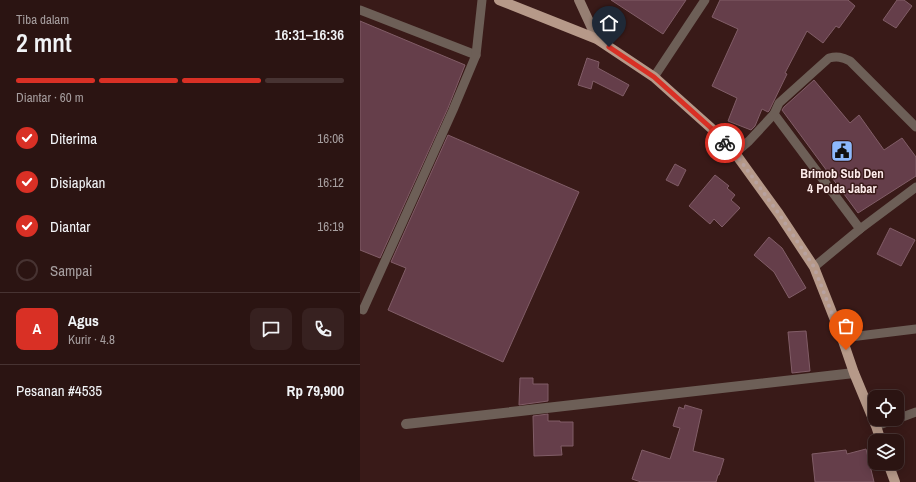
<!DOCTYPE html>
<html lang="id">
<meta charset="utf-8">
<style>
:root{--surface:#2b1412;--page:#372120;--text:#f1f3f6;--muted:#a69e9f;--line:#473332;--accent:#d93025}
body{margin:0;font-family:"Archivo Narrow",sans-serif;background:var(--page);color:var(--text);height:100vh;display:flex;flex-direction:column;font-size:15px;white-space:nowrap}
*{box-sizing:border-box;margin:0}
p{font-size:13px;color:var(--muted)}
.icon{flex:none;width:22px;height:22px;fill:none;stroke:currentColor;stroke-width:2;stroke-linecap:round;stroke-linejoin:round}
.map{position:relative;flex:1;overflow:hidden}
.details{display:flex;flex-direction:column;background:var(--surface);width:360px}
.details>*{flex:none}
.fabs{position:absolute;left:508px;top:390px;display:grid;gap:8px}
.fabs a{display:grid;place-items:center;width:36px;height:36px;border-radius:8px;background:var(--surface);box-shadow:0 2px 10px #0003,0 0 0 1px var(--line);font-size:20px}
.pin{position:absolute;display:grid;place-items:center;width:34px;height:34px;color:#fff;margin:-41px -17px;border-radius:50% 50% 50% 0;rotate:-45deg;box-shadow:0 0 4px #0007}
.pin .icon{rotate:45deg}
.courier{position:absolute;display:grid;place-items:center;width:40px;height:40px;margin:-20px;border:3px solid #d93025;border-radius:50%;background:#fff;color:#222;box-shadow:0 1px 5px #0007}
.overview em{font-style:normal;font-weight:600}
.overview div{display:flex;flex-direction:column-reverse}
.overview{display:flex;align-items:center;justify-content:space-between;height:68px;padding:0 16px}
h1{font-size:26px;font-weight:600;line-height:30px}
.bar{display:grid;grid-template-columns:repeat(4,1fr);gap:6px 4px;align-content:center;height:48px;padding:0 16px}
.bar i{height:5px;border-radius:3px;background:var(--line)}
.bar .selected{background:var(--accent)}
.bar p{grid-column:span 4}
.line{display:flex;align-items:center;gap:10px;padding:0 16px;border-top:1px solid var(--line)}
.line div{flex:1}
.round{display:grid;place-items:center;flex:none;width:42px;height:42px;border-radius:8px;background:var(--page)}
ol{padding:0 16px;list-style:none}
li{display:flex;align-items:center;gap:12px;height:44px}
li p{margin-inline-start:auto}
li .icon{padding:4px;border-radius:50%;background:var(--accent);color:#fff;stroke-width:4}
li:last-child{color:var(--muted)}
li i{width:22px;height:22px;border:2px solid var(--line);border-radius:50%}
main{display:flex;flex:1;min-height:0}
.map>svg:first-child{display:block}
.building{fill:#653e4a;stroke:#815d67}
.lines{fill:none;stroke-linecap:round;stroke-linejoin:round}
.lane{stroke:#6d5f57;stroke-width:9}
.street{stroke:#6d5f57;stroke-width:10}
.secondary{stroke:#967f73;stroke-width:10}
.primary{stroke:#b69989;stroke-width:10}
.done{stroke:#b8a2a0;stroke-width:4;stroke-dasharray:0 7.2}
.route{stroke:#d93025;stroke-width:5}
.labels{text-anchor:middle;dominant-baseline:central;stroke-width:3;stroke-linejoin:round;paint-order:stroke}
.poi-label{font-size:13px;font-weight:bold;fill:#fdebea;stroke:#391a18}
</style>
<main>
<section class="details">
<div class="overview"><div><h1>2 mnt</h1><p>Tiba dalam</p></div><em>16:31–16:36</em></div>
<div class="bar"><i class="selected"></i><i class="selected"></i><i class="selected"></i><i></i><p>Diantar · 60 m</p></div>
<ol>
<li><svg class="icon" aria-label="check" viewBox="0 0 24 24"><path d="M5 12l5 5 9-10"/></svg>Diterima<p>16:06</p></li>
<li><svg class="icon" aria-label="check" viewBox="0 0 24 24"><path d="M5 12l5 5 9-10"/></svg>Disiapkan<p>16:12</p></li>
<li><svg class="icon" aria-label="check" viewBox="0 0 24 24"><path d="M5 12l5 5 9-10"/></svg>Diantar<p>16:19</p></li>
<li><i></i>Sampai</li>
</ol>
<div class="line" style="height:72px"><b class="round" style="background:var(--accent);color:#fff">A</b><div><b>Agus</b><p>Kurir · 4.8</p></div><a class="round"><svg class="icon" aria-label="chat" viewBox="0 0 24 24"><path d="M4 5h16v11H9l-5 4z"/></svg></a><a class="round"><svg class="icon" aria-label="phone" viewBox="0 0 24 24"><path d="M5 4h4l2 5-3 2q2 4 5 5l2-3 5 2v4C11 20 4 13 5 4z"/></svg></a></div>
<div class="line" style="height:52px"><div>Pesanan #4535</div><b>Rp 79,900</b></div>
</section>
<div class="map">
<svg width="556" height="482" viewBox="0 0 556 482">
<rect width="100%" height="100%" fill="#391a18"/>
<g class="building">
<path d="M251,0H326L303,34Z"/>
<path d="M360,0H488L495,6L479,28L476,26L463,43L447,31L425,73L427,74L409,111L408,112L402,109L395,126L391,130L368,121L377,98L352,86L378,29L352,17Z"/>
<path d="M537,0H544L552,6L536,28L523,20Z"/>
<path d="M0,21L105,65L88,108L20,258L0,250Z"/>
<path d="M227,58L239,62L238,68L269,85L263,96L233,81L231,89L218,85Z"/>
<path d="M454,80L490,123L499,115L524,150L542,138L556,157V176L498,213L422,110L424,107Z"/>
<path d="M88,135L219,192L143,362L28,310L46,268L31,262Z"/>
<path d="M315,164L326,170L318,186L306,180Z"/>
<path d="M355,175L369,186L367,188L375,195L371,200L380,208L362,227L354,219L350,224L329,206Z"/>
<path d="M530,228L555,240L541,266L517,254Z"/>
<path d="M409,237L422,248L446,288L429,298L414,272L394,255Z"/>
<path d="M446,331L450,371L432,373L428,332Z"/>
<path d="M160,378H173V384H188V401L159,405Z"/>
<path d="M325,405L342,410L333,451L364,459L359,475H358L356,482H281L272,479L282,450L310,459L320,428L313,426L319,407L324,409Z"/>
<path d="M188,414V421H200V422H213V446H201L202,455L174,456L173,416Z"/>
<path d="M506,449L514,482H455L452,454L486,450L487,454Z"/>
</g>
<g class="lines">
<g class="lane">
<path d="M0,10L116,55"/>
<path d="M294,77L345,0"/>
<path d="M414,114L500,229"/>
<path d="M375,153L389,141L414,114L419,103L469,58C477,56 482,57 490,61L556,127"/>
<path d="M454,267L500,229L556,187"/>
<path d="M3,310L93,110L116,55L122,0"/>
<path d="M482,338L556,329"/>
<path d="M537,419L556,412"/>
<path d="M516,426L536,419"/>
</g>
<path class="street" d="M46,424L494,373"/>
<path class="secondary" d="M219,0L237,39"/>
<g class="primary">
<path d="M139,0L237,39L294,77L351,128L375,153L419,214L454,267L482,338L494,373L516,426L521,441"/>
<path d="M528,463L535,482"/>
</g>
</g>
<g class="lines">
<path class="done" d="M365,143L375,153L419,214L454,267L486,350"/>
<path class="route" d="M249,47L294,77L351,128L365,143"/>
</g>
<defs>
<g id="civic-square" transform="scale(1.15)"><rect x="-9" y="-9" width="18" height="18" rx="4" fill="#8db9fc" stroke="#391a18"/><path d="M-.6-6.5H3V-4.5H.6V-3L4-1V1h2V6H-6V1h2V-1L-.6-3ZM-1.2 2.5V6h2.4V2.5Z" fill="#111"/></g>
</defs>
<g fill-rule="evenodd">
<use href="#civic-square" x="482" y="151"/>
</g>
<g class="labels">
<g class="poi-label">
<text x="482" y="173">Brimob Sub Den<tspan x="482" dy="15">4 Polda Jabar</tspan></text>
</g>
</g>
</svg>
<div class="fabs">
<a><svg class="icon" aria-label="locate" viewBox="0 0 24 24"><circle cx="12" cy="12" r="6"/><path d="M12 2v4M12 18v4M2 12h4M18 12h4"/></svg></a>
<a><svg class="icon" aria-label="layers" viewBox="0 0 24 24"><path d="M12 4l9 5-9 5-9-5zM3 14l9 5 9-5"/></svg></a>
</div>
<div class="pin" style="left:486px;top:350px;background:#ea580c"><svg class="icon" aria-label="bag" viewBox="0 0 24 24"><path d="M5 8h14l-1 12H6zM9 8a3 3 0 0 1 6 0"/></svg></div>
<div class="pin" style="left:249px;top:47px;background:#1f2937"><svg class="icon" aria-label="home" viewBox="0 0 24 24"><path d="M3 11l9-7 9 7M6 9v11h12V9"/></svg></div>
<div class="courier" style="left:365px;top:143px"><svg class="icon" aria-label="bike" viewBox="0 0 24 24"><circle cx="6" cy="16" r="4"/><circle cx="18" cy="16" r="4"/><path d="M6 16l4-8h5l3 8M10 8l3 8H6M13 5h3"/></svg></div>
</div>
</main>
